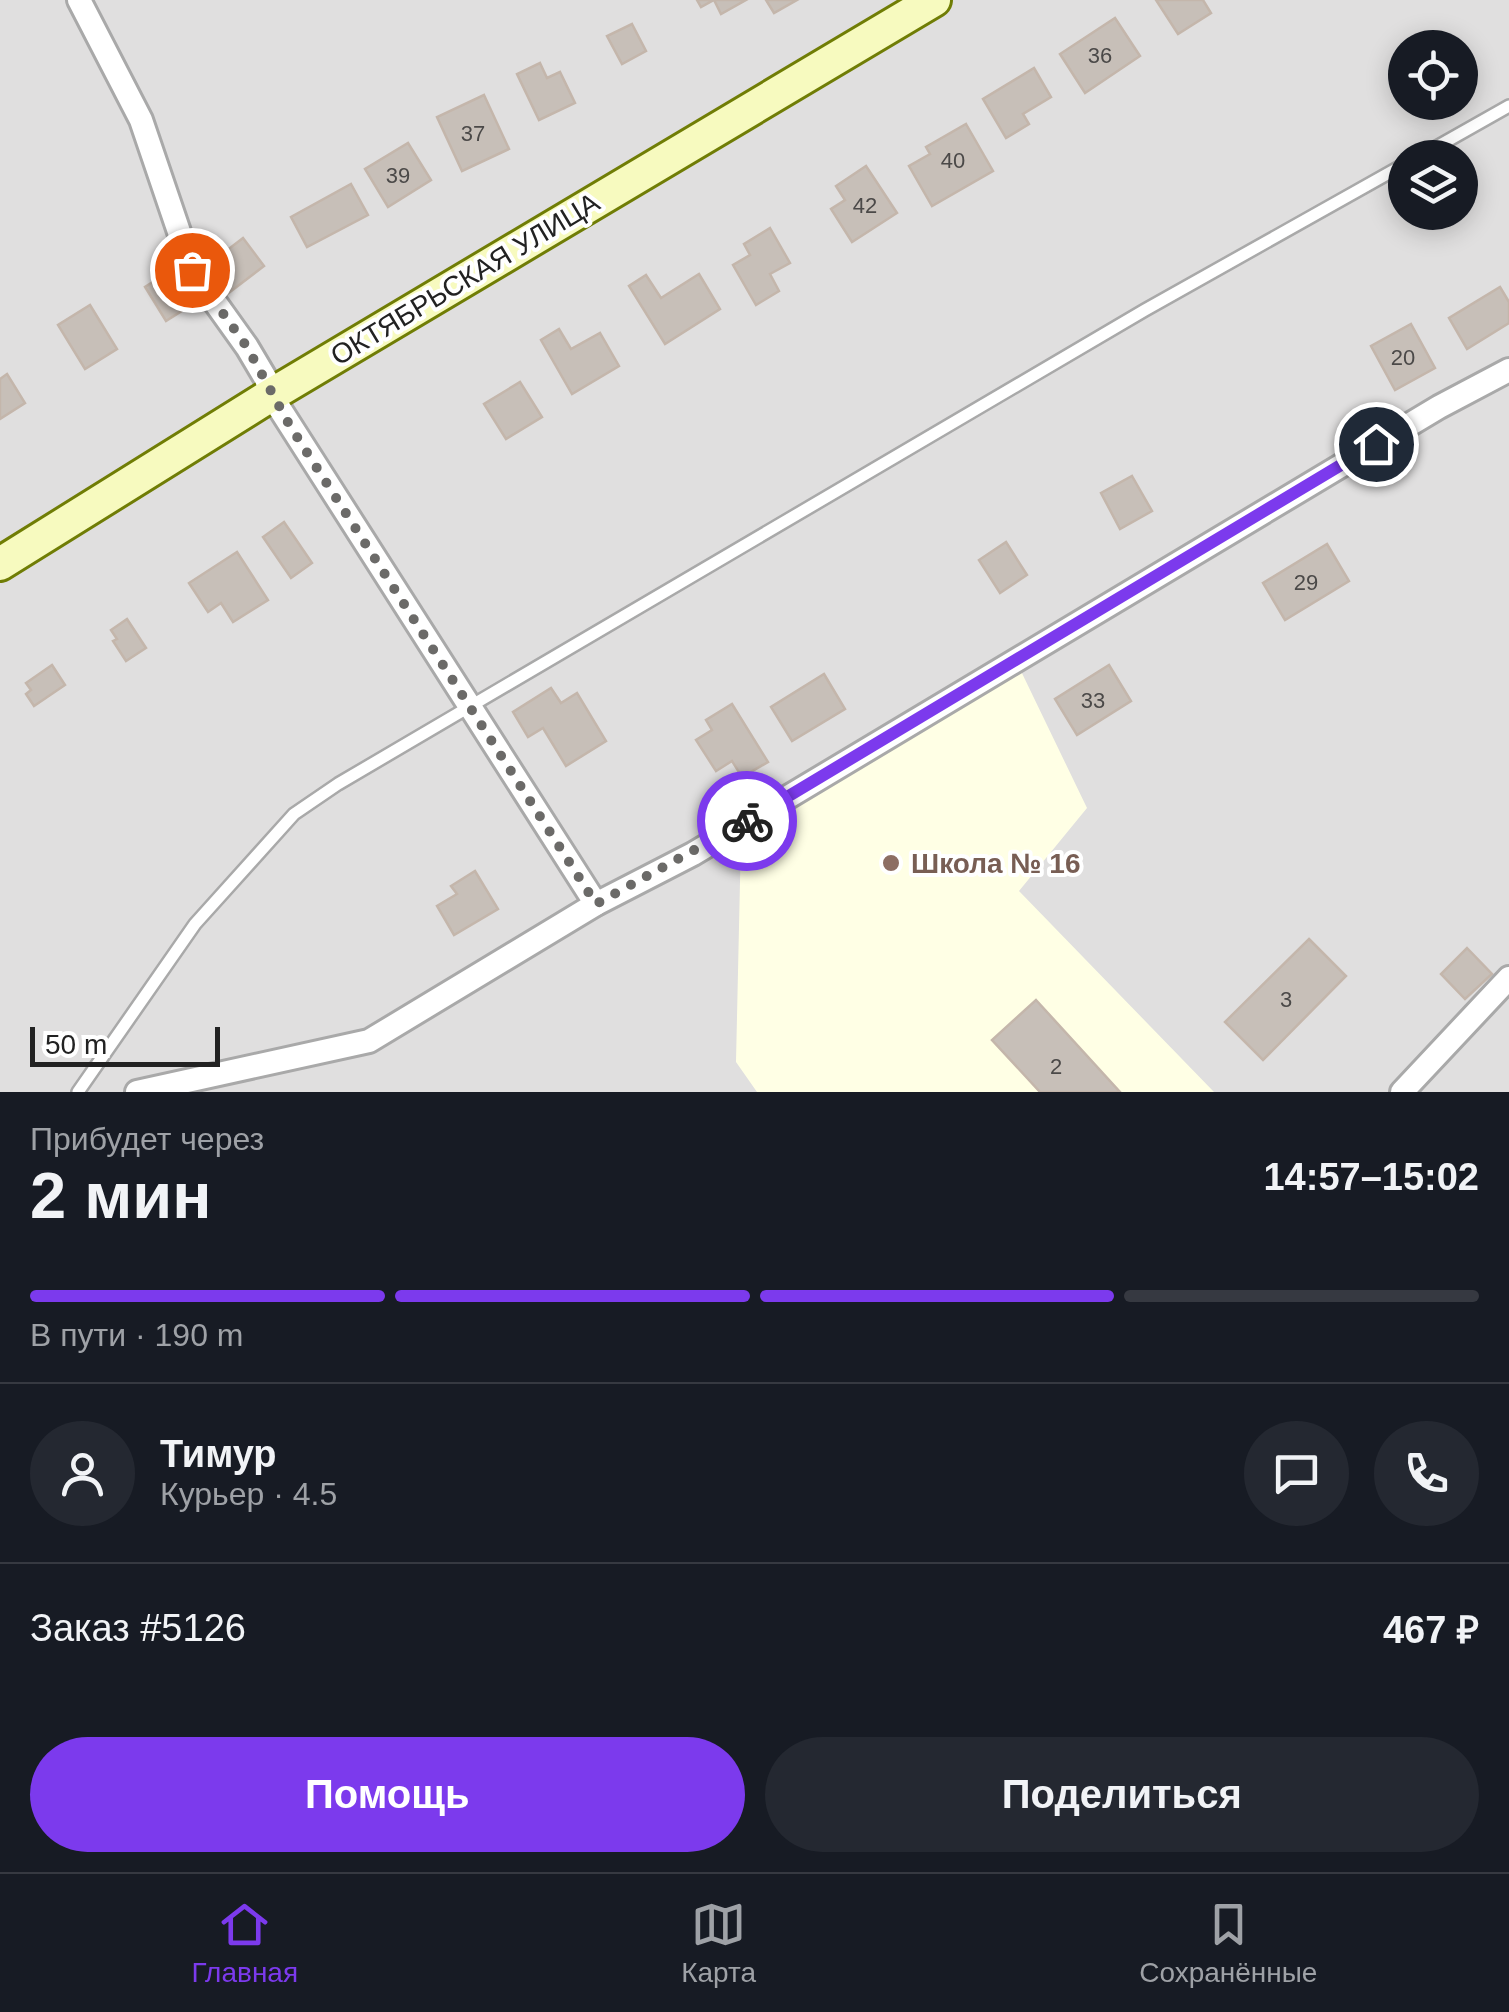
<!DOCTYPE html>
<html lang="ru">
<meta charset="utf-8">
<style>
:root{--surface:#171b24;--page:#242831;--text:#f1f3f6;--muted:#9ea1a6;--line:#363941;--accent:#7c3aed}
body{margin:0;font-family:Helvetica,sans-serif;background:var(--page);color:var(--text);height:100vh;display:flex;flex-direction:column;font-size:38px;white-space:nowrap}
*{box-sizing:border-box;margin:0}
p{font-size:32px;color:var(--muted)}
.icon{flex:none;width:55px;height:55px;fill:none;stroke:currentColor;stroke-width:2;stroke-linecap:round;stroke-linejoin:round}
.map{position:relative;height:1092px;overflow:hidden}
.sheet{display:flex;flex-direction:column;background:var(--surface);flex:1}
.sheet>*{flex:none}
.buttons{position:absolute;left:1388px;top:30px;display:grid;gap:20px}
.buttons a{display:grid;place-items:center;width:90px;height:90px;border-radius:50%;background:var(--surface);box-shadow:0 5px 25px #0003;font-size:50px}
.scale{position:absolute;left:30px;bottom:25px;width:190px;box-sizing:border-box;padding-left:10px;border:5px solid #222;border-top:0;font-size:28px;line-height:35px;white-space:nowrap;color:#222;-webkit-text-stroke:8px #fff;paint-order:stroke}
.pin{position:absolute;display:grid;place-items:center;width:85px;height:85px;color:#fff;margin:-42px;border:5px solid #fff;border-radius:50%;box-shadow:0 2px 10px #0007}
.courier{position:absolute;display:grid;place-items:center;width:100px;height:100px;margin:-50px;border:8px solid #7c3aed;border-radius:50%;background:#fff;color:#222;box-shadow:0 2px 12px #0007}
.head em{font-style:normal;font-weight:800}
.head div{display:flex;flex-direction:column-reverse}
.head{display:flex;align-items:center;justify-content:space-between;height:170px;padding:0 30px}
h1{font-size:65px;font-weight:800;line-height:75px}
.bar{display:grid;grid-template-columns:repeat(4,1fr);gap:15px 10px;align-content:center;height:120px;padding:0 30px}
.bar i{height:12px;border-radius:8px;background:var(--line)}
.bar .active{background:var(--accent)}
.bar p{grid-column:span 4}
.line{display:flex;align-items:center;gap:25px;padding:0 30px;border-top:2px solid var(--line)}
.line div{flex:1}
.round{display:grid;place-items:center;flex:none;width:105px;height:105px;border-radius:52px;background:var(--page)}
.button{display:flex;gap:20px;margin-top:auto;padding:20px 30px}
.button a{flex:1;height:115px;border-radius:60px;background:var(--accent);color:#fff;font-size:40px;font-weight:800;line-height:115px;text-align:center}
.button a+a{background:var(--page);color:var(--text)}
.dock{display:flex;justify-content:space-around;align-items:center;height:140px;border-top:2px solid var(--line);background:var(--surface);font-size:28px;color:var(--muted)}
.dock a{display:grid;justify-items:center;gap:5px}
.dock .active{color:var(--accent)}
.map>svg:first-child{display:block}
.residential{fill:#e0dfdf;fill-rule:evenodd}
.education{fill:#ffffe5}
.building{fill:#c7bfb8;stroke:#c4b6ab;stroke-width:2.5}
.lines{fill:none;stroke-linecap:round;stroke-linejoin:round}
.lane-casing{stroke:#a9a9a9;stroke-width:16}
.street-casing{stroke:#a9a9a9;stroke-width:28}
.secondary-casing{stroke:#707d05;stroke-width:38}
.lane{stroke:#fff;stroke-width:11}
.street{stroke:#fff;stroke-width:22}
.secondary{stroke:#f7fabf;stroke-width:32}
.done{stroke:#6b6a68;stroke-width:10;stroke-dasharray:0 18}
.route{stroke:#7c3aed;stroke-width:12}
.education-dot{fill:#8d6e63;stroke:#fff;stroke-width:4}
.labels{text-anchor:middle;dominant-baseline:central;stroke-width:8;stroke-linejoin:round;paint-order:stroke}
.number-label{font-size:22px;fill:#4b4948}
.street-label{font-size:28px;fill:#222;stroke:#fff}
.education-label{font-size:28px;font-weight:bold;fill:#785e54;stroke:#fff;text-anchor:start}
</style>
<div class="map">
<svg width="1509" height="1092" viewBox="0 0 1509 1092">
<rect width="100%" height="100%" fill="#f2efe9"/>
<path class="residential" d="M0,0H1509V1092H0ZM1405,48H1460V102H1405ZM1405,158H1460V212H1405Z"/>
<path class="education" d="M1019,667L1087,808L1019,891L1214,1092H757L736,1062L741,837Z"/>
<g class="building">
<path d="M697,0H746L721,14L714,0L701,7Z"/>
<path d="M766,0H797L774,13Z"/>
<path d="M1156,0H1203L1211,13L1178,34Z"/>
<path d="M1115,18L1140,56L1085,93L1060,54Z"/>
<path d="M632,24L646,51L622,64L607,36Z"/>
<path d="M540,63L547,78L560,72L575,103L539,120L517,74Z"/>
<path d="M1034,68L1051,97L1023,114L1029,124L1006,138L983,99Z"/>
<path d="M484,95L509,149L462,171L437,117Z"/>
<path d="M966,124L993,171L932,206L909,166L930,154L926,147Z"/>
<path d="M408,143L431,180L388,207L365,169Z"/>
<path d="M866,166L897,213L852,242L831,209L845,200L836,186Z"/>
<path d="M351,184L368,215L307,247L291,217Z"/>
<path d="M770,228L790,263L770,274L779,291L756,305L733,265L750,255L744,244Z"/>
<path d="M243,238L264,266L226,295L204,268Z"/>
<path d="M167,273L188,307L166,321L145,287Z"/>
<path d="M699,274L720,309L665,344L629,286L646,275L661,298Z"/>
<path d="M1500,287L1509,302V323L1467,349L1449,318Z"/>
<path d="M90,305L117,349L85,369L58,325Z"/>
<path d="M1411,324L1435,368L1395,390L1371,346Z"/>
<path d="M559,329L571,349L600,333L619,366L572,394L541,340Z"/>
<path d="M7,374L25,403L0,419V379Z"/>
<path d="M520,382L542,417L506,439L484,404Z"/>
<path d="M1132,476L1152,511L1120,529L1101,493Z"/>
<path d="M284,522L312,563L291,578L263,537Z"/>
<path d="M1006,542L1027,575L1000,593L979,560Z"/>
<path d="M1327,544L1349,581L1285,620L1263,583Z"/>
<path d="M237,552L268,600L233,622L221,603L208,612L189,583Z"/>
<path d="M127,619L146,648L126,661L113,641L117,639L111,630Z"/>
<path d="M52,665L65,685L34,706L26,694L31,690L26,683Z"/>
<path d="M1109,665L1131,701L1077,735L1055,699Z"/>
<path d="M824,674L845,709L792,741L771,707Z"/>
<path d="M551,688L561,703L577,693L606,741L566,766L543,728L528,737L513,712Z"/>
<path d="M732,704L768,762L742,777L732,761L716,771L696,740L712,730L706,720Z"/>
<path d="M475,871L498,909L454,935L437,906L457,894L451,886Z"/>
<path d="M1309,939L1346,976L1263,1060L1225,1022Z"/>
<path d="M1467,948L1492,974L1465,999L1441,974Z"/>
<path d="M1036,1000L1120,1092H1040L992,1040Z"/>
</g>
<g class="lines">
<g class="lane-casing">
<g id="lane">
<path d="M1417,158L1509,106"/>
<path d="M78,1092L195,924L294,814L338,784L1145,310L1405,164"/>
</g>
</g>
<g class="street-casing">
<g id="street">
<path d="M79,0L141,120L192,270L247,347L266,379L271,395L596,904"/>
<path d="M137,1092L369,1041L596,904L693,854L1439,407L1509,370"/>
<path d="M1402,1092L1509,978"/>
</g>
</g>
<g class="secondary-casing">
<path id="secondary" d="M0,564L271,395L934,0"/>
</g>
<use href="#lane" class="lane"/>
<use href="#street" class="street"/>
<use href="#secondary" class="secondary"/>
</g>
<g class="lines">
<path class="done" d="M192,270L247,347L290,426L596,904L747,821"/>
<path class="route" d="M747,821L1376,444"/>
</g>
<circle class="education-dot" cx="891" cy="863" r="10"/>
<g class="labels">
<g class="number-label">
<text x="1100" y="55">36</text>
<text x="473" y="133">37</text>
<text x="953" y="160">40</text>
<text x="398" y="175">39</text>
<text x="865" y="205">42</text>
<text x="1403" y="357">20</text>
<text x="1306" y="582">29</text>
<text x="1093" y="700">33</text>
<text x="1286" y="999">3</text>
<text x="1056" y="1066">2</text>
</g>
<g class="street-label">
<text transform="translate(465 279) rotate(-31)">ОКТЯБРЬСКАЯ УЛИЦА</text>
</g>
<g class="education-label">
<text x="911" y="863">Школа № 16</text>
</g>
</g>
</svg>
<div class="buttons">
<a><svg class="icon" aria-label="locate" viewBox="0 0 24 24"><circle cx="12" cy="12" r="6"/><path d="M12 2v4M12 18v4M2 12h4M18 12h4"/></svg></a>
<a><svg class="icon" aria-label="layers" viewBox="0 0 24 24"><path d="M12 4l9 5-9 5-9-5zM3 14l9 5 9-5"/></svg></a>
</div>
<div class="scale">50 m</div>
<div class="pin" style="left:192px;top:270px;background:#ea580c"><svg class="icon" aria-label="bag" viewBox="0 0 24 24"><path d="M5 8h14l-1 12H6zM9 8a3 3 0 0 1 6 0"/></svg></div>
<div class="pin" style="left:1376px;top:444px;background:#1f2937"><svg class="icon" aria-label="home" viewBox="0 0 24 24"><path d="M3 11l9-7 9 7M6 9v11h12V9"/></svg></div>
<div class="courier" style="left:747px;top:821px"><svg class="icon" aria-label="bike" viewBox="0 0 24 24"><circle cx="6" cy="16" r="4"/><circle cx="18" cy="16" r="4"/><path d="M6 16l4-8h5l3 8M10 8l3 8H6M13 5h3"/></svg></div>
</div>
<section class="sheet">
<div class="head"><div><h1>2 мин</h1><p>Прибудет через</p></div><em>14:57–15:02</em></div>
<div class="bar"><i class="active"></i><i class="active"></i><i class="active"></i><i></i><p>В пути · 190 m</p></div>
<div class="line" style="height:180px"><a class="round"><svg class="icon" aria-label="person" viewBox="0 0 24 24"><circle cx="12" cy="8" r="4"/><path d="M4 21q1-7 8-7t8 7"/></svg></a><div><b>Тимур</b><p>Курьер · 4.5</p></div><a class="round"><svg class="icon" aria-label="chat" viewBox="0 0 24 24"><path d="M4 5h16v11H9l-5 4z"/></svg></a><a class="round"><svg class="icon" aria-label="phone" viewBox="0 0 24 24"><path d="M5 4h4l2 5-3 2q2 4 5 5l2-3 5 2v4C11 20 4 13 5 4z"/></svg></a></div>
<div class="line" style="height:130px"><div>Заказ #5126</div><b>467 ₽</b></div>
<div class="button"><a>Помощь</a><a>Поделиться</a></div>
</section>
<nav class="dock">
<a class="active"><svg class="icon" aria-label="home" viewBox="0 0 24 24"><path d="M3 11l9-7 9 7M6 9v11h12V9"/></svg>Главная</a>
<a><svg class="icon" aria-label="map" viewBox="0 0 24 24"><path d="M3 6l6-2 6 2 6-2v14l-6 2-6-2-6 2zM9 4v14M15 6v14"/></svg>Карта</a>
<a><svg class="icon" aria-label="saved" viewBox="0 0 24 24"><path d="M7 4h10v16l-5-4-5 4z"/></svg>Сохранённые</a>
</nav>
